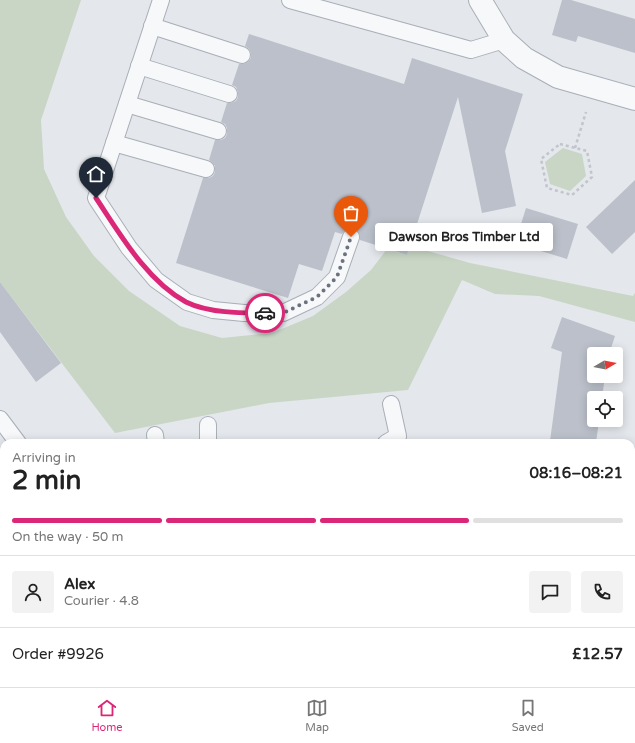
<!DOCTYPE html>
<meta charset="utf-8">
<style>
:root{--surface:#fff;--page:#f2f2f2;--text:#222;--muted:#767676;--line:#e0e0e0;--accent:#db2777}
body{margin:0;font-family:"Varela Round",sans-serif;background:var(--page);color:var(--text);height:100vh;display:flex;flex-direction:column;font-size:15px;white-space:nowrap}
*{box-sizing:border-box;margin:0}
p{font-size:13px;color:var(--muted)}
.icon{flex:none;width:22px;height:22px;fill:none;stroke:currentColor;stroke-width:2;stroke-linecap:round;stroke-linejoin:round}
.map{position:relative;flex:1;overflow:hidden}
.side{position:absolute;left:0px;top:439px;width:635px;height:248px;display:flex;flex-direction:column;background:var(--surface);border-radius:12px 12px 0 0;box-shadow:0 2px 10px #0003}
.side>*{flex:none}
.needle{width:26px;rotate:80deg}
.tools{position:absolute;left:587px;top:347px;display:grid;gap:8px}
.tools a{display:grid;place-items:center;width:36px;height:36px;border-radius:4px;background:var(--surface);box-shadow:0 2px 10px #0003;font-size:20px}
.pin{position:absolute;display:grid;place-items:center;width:34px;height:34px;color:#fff;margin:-41px -17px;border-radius:50% 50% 50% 0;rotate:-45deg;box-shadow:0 0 4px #0007}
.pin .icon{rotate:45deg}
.courier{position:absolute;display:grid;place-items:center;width:40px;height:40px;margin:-20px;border:3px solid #db2777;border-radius:50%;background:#fff;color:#222;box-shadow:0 1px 5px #0007}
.bubble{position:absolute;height:28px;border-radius:4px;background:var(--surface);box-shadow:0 2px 10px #0003;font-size:13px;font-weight:700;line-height:28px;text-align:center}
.overview em{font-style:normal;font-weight:700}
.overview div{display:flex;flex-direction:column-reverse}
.overview{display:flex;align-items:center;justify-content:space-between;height:68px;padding:0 12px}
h1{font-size:26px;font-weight:700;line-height:30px}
.bar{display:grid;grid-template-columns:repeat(4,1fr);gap:6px 4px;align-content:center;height:48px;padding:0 12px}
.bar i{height:5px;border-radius:3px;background:var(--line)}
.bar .current{background:var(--accent)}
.bar p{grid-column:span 4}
.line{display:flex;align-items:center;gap:10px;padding:0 12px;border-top:1px solid var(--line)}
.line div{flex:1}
.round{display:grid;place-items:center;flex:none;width:42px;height:42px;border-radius:4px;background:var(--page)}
.dock{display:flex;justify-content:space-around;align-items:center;height:56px;border-top:1px solid var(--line);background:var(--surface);font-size:11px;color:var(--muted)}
.dock a{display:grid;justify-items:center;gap:2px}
.dock .current{color:var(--accent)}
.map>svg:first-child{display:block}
.green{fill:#c9d6c5}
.building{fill:#bbc0ca}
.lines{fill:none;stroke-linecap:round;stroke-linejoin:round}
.service-casing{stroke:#a9aeb7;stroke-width:18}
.minor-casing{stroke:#a9aeb7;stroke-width:24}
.secondary-casing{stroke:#a9aeb7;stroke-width:24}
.path{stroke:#c2c5cb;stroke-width:2.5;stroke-dasharray:3 3;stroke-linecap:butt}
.service{stroke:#f7f8fa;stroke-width:16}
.minor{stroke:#f7f8fa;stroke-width:22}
.secondary{stroke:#fff;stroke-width:22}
.done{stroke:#6c737f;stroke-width:4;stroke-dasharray:0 7.2}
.route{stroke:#db2777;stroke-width:5}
</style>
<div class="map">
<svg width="635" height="687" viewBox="0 0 635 687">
<rect width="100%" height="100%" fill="#e4e7ec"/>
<g class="green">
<path d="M0,0H81L41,120L44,169L66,217L94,256L129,291L180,326L222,338L272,333L313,316L346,292L371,270L387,249L407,255L410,246L470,263L633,296L635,293V322L539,296L495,294L462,280L408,390L269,403L115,433L0,282Z"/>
<path d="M563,148L582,154L586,176L570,191L550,184L545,162Z"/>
<path d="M0,605L4,607V647L0,645Z"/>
<path d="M635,632V687H608L607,683H631V634Z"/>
<path d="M303,683H329L330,687H301Z"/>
</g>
<g class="building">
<path d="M562,0H571L635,19V53L578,36L576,42L552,35Z"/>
<path d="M249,34L404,84L412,58L523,94L505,151L516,206L482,213L458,97L407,255L360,240V236L358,231L354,228H350L345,230L342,234L335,232L322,271L299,264L288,298L176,263L203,178H209L213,176L215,172V166L212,162L209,160L215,140H221L225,138L227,134V128L225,124L221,122L227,103H231L236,101L238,97V92L236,87L232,85L239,64H244L248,62L251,58V53L249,49L245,46Z"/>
<path d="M635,180V232L612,254L586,227Z"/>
<path d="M526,208L578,224L567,259L515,243Z"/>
<path d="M0,282L61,363L36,382L0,332Z"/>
<path d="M562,317L615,336L609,354H594V376H605L602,398H594V420H599L596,443H564L550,441L562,352L551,348Z"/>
</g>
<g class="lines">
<g class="service-casing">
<g id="service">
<path d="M161,0L96,198L129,248L156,280L187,302L213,310L244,313H283L317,297L337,277L351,237"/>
<path d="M290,0L471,50L504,40"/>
<path d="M152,26L242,55"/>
<path d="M139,66L229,94"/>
<path d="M127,104L218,131"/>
<path d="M114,143L206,169"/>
<path d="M0,419L18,443"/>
<path d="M155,435L156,443"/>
<path d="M208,443V425"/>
<path d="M386,443L398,436L391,404"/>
<path d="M0,525L4,527"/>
</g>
</g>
<g class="minor-casing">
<g id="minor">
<path d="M480,0L504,40L524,58L558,77L635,99"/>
<path d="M631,575L635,539"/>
<path d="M0,581L4,584"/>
<path d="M173,683L174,687"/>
<path d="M251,683L260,687"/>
<path d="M230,687L233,683"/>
</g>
</g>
<g class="secondary-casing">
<g id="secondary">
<path d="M631,609H635"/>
<path d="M581,683L582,687"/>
<path d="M471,687L500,683"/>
</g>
</g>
<g class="path">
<path d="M560,144L587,151L592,177L572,195L547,188L541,159Z"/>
<path d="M575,148L586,112"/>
<path d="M129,683L135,686"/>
<path d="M421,683L422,687"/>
<path d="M59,687L61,683"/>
</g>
<use href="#service" class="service"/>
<use href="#minor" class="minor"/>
<use href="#secondary" class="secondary"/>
</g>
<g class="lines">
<path class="done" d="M265,313H283L317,297L337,277L351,237"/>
<path class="route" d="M96,198C120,234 147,281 186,302C208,313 241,313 265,313"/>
</g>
</svg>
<div class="tools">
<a><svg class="needle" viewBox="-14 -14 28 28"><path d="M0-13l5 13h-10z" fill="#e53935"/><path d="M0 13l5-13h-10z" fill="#767676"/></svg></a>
<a><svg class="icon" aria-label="locate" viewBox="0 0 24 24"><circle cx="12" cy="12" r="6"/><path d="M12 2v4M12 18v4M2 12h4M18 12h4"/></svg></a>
</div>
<div class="pin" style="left:351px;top:237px;background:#ea580c"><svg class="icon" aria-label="bag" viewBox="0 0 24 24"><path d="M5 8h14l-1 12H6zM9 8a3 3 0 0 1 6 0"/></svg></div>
<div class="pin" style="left:96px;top:198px;background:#1f2937"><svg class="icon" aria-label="home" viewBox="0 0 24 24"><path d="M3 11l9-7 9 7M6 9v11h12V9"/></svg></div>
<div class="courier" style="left:265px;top:313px"><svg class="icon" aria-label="car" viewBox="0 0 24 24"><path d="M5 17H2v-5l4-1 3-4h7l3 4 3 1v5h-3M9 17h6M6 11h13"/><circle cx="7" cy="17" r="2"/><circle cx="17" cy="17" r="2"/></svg></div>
<div class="bubble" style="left:375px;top:223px;width:178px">Dawson Bros Timber Ltd</div>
<section class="side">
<div class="overview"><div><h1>2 min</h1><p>Arriving in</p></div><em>08:16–08:21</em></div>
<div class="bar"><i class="current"></i><i class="current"></i><i class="current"></i><i></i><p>On the way · 50 m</p></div>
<div class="line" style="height:72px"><a class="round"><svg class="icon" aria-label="person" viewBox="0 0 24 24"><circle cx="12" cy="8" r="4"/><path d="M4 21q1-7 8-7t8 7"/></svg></a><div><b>Alex</b><p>Courier · 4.8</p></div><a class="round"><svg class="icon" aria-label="chat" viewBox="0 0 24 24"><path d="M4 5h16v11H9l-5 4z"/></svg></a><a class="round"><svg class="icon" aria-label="phone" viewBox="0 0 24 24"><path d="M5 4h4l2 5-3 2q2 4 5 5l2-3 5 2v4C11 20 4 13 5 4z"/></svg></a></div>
<div class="line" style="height:52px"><div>Order #9926</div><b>£12.57</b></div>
</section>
</div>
<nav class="dock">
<a class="current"><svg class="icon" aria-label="home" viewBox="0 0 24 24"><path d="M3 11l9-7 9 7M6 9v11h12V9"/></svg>Home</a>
<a><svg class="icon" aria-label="map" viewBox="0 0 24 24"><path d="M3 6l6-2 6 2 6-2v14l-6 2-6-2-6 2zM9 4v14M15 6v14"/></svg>Map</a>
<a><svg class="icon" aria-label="saved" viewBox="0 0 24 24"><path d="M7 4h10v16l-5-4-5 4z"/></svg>Saved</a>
</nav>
